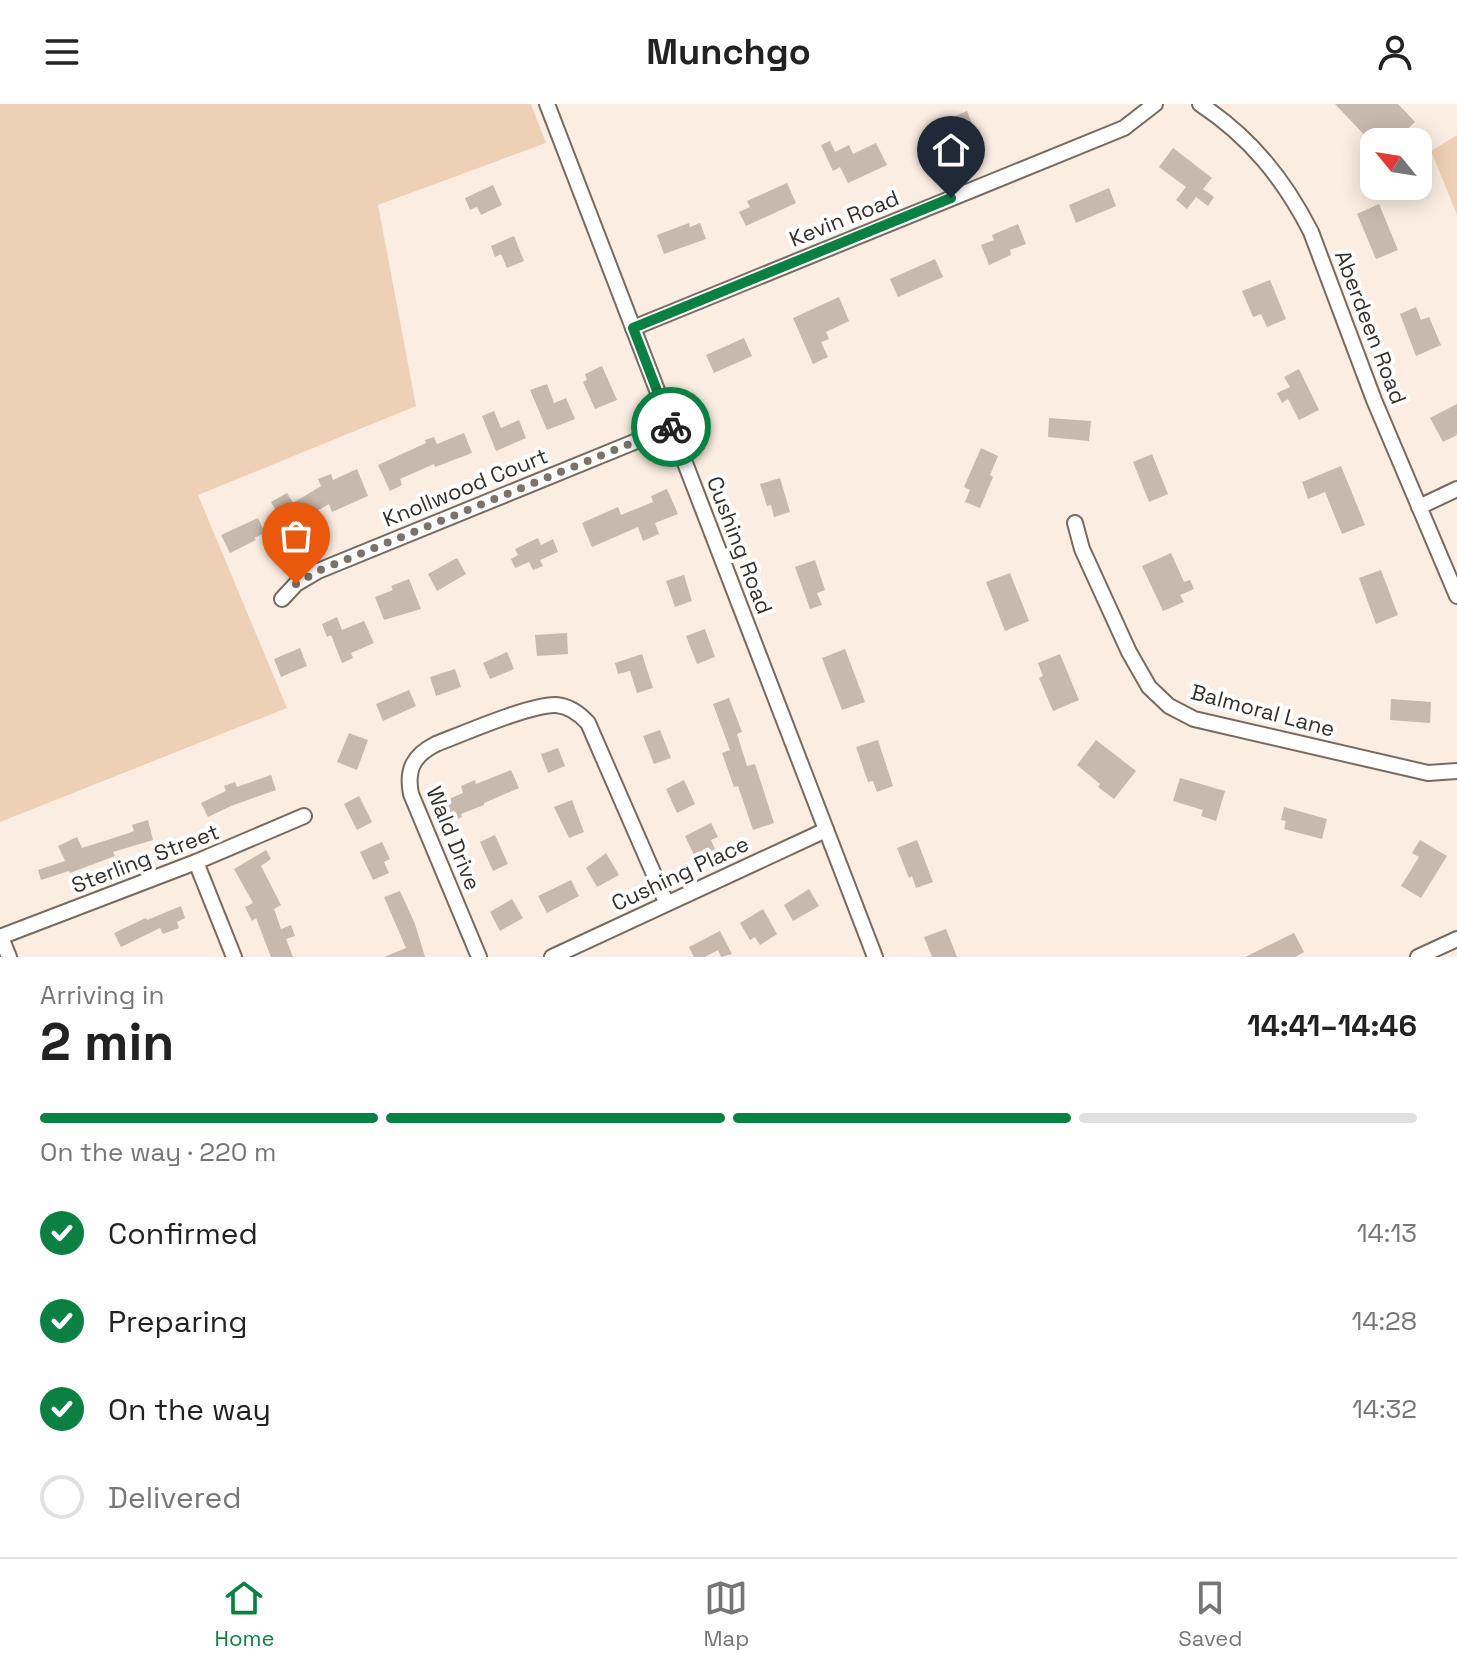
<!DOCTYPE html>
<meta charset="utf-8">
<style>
:root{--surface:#fff;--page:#f6f6f6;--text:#222;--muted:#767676;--line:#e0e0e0;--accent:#0b8043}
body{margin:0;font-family:"Space Grotesk",sans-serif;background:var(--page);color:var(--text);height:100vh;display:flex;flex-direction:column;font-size:30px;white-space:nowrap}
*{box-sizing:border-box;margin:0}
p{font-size:26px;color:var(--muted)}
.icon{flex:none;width:44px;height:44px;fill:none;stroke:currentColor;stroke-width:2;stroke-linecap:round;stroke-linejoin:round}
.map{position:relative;height:853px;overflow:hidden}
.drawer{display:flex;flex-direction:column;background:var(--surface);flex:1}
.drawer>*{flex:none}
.needle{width:52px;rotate:300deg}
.controls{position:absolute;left:1360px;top:24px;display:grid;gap:16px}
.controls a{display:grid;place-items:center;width:72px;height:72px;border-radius:16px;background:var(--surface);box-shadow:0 4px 20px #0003;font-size:40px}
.pin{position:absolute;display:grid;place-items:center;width:68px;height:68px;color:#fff;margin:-82px -34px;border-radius:50% 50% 50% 0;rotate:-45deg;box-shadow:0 0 8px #0007}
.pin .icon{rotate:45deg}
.courier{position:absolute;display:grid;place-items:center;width:80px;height:80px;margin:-40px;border:6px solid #0b8043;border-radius:50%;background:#fff;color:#222;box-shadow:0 2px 10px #0007}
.headline em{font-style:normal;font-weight:600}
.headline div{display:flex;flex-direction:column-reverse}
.headline{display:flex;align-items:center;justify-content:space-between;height:136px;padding:0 40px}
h1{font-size:52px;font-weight:600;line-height:60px}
.bar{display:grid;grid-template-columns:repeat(4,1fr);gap:12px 8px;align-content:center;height:96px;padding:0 40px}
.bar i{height:10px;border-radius:6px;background:var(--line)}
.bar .on{background:var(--accent)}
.bar p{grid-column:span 4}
ol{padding:0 40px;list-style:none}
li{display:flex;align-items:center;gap:24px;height:88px}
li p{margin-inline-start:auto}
li .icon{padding:8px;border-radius:50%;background:var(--accent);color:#fff;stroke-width:4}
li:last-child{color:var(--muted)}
li i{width:44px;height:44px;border:4px solid var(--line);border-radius:50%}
header{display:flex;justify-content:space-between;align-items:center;height:104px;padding:0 40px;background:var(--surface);font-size:36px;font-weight:600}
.tab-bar{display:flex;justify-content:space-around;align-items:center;height:112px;border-top:2px solid var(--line);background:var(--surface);font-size:22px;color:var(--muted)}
.tab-bar a{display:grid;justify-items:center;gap:4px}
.tab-bar .on{color:var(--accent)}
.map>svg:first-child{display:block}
.green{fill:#eed0b6}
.building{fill:#c7b9ad}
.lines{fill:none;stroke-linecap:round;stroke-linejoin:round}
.street-casing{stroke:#776b60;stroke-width:18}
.street{stroke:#fff;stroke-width:14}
.done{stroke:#7b726b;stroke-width:8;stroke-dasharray:0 14.4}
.route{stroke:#0b8043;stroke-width:10}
.labels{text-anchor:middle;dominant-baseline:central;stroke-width:8;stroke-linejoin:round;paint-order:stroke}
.street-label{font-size:22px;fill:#36302b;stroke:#fff}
</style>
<header><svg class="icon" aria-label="menu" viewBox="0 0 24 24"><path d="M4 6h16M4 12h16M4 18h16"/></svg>Munchgo<svg class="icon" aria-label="person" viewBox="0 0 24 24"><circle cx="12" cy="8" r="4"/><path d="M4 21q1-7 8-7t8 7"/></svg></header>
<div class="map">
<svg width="1457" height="853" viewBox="0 0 1457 853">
<rect width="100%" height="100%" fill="#fbede1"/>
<g class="green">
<path d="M0,0H531L546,39L378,101L416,302L198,391L287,604L0,718Z"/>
<path d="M1457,31V111L1431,47Z"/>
</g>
<g class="building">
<path d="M1335,0H1398L1415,18L1393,38H1371Z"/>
<path d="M967,7L974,25L938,40L931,22Z"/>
<path d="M830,37L835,48L849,41L853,50L876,39L887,61L848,79L840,63L833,67L821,41Z"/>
<path d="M1173,44L1212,74L1203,85L1214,93L1208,102L1196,93L1187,105L1176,96L1186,83L1159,63Z"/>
<path d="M787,79L796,99L746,122L739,108L750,103L747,97Z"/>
<path d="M493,81L502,101L481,111L477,103L470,106L465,94Z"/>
<path d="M1109,84L1116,102L1076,119L1069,101Z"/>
<path d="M1379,100L1398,146L1376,155L1357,110Z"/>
<path d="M689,119L690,123L700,119L706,135L664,150L657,131Z"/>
<path d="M1018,120L1026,140L1010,146L1011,151L989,161L981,141L994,136L992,131Z"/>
<path d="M514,132L524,157L507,164L501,150L495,153L491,142Z"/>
<path d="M935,155L943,173L898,193L890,175Z"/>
<path d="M1270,176L1286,215L1267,223L1261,210L1253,213L1242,187Z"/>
<path d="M839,193L849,217L826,228L829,235L821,238L828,253L813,260L793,214Z"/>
<path d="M1416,203L1421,216L1429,213L1441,241L1416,252L1400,210Z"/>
<path d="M744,234L752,252L714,269L706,251Z"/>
<path d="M602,262L617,296L595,305L583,278L587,276L585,270Z"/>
<path d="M1299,265L1319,306L1299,316L1288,295L1282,299L1277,289L1290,283L1284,273Z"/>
<path d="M547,280L554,299L566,294L575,315L547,326L530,286Z"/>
<path d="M1457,300V331L1443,338L1430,314Z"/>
<path d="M494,307L501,324L519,316L526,334L496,347L482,312Z"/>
<path d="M1049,314L1091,317L1089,337L1048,333Z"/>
<path d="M464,329L472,349L435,363L434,360L400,375L402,381L390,387L378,361L426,339L425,336L434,333L437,340Z"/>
<path d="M981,344L998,352L990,371L993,373L980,404L965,398L970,386L964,383Z"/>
<path d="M1152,350L1168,390L1149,398L1133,358Z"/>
<path d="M1341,362L1365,421L1342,430L1325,388L1308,395L1302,378Z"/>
<path d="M357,365L368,392L332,408L329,400L298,418L300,421L288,428L271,398L287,389L293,399L321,382L318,375L331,370L333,376Z"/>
<path d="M780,374L790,408L774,413L771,401L767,402L760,380Z"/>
<path d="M667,385L678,410L655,419L659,430L643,437L638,423L592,443L582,419L618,403L621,411L653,398L651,392Z"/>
<path d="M258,414L265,429L254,434L256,436L230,449L221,431Z"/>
<path d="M538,434L541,441L553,435L558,448L540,456L543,462L533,466L529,458L515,464L511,455L518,451L515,445Z"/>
<path d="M1171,449L1184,478L1190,476L1194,485L1180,491L1184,498L1163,507L1142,462Z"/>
<path d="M457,454L466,470L437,487L428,470Z"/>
<path d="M815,456L825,486L817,489L822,501L810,505L795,463Z"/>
<path d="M1381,466L1398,511L1376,520L1359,474Z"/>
<path d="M1010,469L1029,517L1005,527L986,478Z"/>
<path d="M684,471L692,497L675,503L666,477Z"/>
<path d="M409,475L421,505L384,516L375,493L393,486L391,482Z"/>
<path d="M337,513L342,526L364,517L374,539L351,549L353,554L342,559L331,531L327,533L322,520Z"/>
<path d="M705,525L715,553L697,560L686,532Z"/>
<path d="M567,529L568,550L537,552L535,531Z"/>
<path d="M300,544L307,562L281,573L274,555Z"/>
<path d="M845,545L865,598L842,606L822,554Z"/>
<path d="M507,548L514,565L490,575L483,559Z"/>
<path d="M642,550L653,584L637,589L630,567L618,570L615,559Z"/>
<path d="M1060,550L1079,596L1053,607L1039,574L1043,572L1038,559Z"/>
<path d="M455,565L461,583L436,592L430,573Z"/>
<path d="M409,586L416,602L383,617L376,600Z"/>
<path d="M729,594L742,628L737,630L747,662L755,660L774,719L753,726L738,682L734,683L722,649L730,646L713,600Z"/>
<path d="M1391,595L1431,598L1430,619L1390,616Z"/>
<path d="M660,626L671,654L654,660L643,632Z"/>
<path d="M349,629L368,636L357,666L337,658Z"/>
<path d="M878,636L893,682L877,688L873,677L868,678L856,643Z"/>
<path d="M1096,636L1136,667L1114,695L1098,683L1100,680L1077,661Z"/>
<path d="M558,644L565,662L548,669L541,650Z"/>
<path d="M511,666L519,684L484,699V701L461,710L462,713L452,717L444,697L463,689L461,682L475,676L476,680Z"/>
<path d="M271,671L276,686L231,702L208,713L201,699L226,687L224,682L235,678L237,683Z"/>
<path d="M1180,674L1225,687L1216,717L1201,712L1203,706L1173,697Z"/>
<path d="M684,676L695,700L677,709L666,685Z"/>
<path d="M359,692L372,718L357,726L344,700Z"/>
<path d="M572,696L584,728L569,734L554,703Z"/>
<path d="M1284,703L1327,715L1322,735L1284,725L1286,717L1281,716Z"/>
<path d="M148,716L153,736L113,748L115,752L70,769L69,767L41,776L38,766L65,757L58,742L77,733L82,744L126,730L134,727L132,721Z"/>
<path d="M711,719L718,733L711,736L715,745L696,755L685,732Z"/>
<path d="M495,731L508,760L493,767L480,738Z"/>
<path d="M917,736L933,778L916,784L912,772L909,774L897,744Z"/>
<path d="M1420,736L1447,752L1421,794L1401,782L1419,753L1412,749Z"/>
<path d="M382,738L390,755L384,758L389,769L373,776L360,748Z"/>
<path d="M266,746L271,755L261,762L281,801L274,805L281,825L291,821L295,832L286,835L293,853H271L256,814L252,817L245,803L253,799L234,765Z"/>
<path d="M606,749L619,771L597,783L586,764Z"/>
<path d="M571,776L579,792L547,809L538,792Z"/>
<path d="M809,785L819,802L793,817L784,801Z"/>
<path d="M400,787L415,820L425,853H384L406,844L384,793Z"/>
<path d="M512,795L523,814L500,827L490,808Z"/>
<path d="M181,802L185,814L177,818L179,824L163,830L160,824L121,843L114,829L146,814L147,816Z"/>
<path d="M763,805L777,830L760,841L755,833L750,836L740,819Z"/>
<path d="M946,825L957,853H932L924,833Z"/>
<path d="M720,827L732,850L721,853L718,846L705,853H694L689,843Z"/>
<path d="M1294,829L1304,848L1295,853H1245Z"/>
</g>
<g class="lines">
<g class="street-casing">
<g id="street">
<path d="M547,0L875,853"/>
<path d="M1200,0C1250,33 1284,75 1311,128L1374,296L1457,492"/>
<path d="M633,224L1124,24L1155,0"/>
<path d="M1419,403L1457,385"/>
<path d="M1075,419L1082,445L1129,548L1149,583L1169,602L1194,615L1428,669L1457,667"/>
<path d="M282,495L296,480L318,467L671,323"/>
<path d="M196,758L234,853"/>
<path d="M0,833L196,758L304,712"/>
<path d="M1,833L9,853"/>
<path d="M479,853L411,690C406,665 414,651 436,640C462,630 531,600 556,601C569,602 579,609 588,619L666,798"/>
<path d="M552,853L826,726"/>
<path d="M1418,853L1457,835"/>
</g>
</g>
<use href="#street" class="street"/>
</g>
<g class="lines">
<path class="done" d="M296,480L318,467L671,323"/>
<path class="route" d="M671,323L633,224L951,94"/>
</g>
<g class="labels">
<g class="street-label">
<text transform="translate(844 114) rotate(-22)">Kevin Road</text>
<text transform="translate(1371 223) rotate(69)">Aberdeen Road</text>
<text transform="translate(465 383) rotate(-22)">Knollwood Court</text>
<text transform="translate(740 441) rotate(69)">Cushing Road</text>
<text transform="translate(1263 606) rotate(15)">Balmoral Lane</text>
<text transform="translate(454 734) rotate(68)">Wald Drive</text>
<text transform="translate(145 754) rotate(-21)">Sterling Street</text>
<text transform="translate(680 769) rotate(-25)">Cushing Place</text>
</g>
</g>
</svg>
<div class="controls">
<a><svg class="needle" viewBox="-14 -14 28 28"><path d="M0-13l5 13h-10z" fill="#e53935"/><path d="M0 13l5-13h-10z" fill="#767676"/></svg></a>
</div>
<div class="pin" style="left:296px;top:480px;background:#ea580c"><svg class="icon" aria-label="bag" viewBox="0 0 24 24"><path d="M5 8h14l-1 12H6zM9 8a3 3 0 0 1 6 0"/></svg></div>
<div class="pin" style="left:951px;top:94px;background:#1f2937"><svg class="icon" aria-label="home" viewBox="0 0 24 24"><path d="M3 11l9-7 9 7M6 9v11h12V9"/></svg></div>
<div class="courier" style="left:671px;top:323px"><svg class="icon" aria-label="bike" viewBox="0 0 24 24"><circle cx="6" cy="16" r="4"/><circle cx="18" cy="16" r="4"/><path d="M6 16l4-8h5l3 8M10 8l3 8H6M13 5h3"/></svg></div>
</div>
<section class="drawer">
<div class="headline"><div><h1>2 min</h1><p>Arriving in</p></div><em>14:41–14:46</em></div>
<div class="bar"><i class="on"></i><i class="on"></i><i class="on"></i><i></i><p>On the way · 220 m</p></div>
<ol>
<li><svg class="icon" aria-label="check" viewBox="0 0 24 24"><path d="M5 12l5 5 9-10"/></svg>Confirmed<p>14:13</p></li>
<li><svg class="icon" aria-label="check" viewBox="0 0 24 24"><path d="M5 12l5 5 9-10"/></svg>Preparing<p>14:28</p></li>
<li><svg class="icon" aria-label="check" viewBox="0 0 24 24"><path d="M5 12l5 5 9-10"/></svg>On the way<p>14:32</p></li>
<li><i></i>Delivered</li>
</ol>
</section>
<nav class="tab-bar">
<a class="on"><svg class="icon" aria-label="home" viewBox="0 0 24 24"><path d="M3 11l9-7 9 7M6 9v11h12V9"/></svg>Home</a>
<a><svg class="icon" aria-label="map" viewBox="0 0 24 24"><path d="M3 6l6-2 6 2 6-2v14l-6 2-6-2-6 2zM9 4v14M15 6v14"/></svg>Map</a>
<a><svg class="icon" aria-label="saved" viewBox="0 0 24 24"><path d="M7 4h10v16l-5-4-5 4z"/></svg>Saved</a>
</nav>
